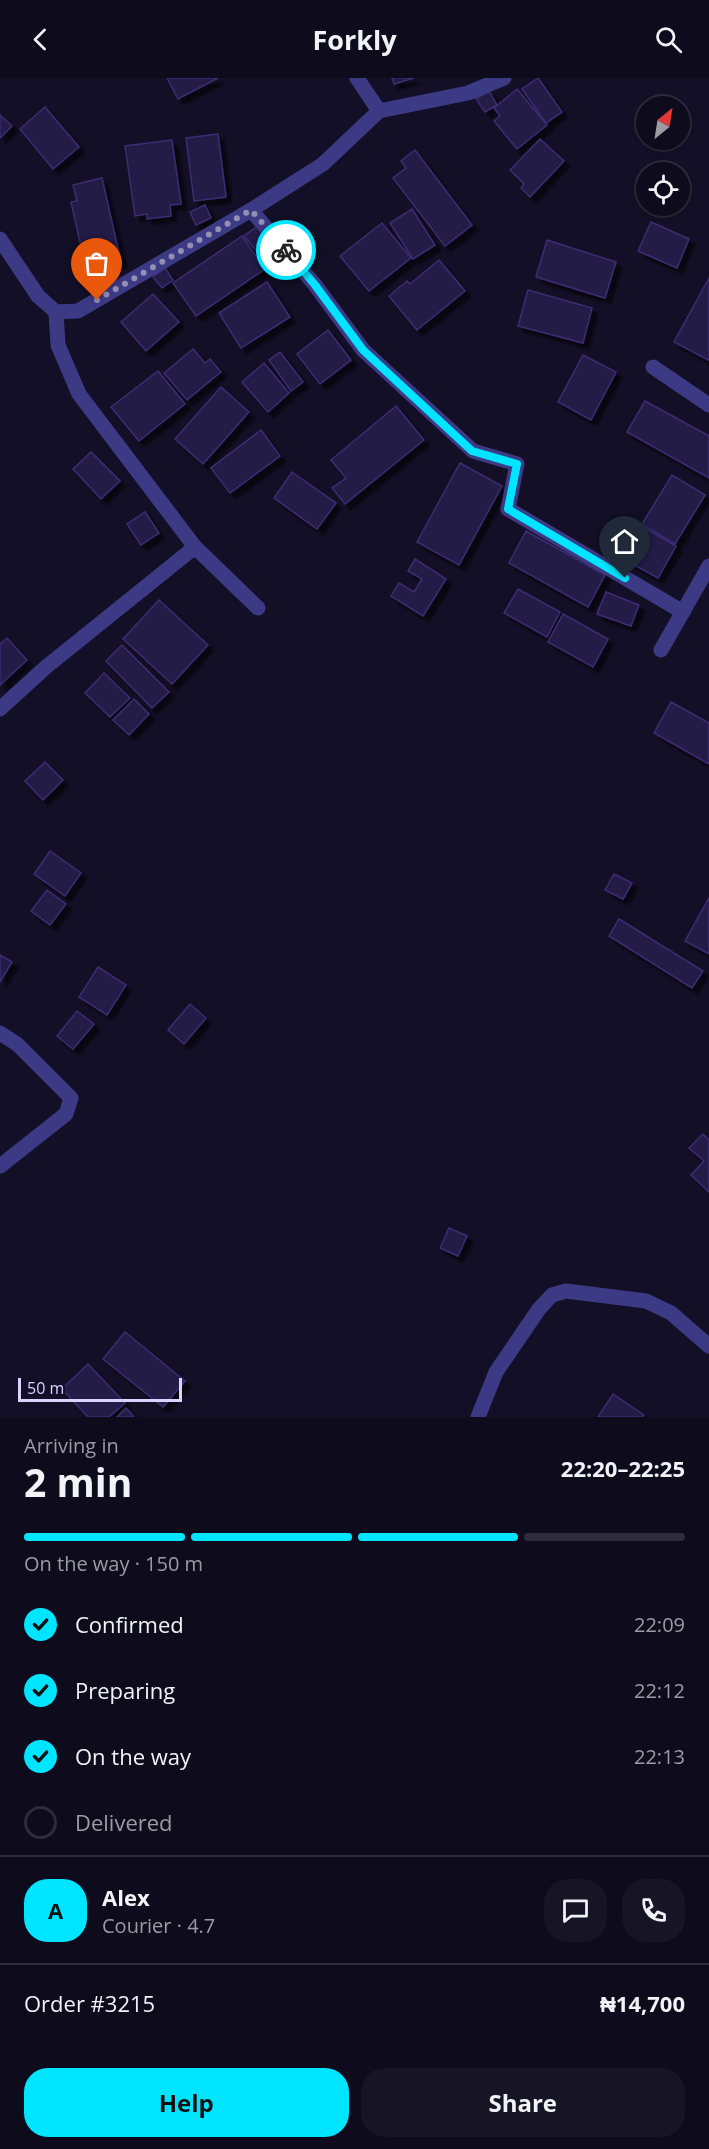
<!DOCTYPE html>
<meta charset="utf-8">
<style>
:root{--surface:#0e0b1c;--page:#171425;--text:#f1f3f6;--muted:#9b9ba3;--line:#2e2b3b;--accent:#00e5ff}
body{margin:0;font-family:"Open Sans",sans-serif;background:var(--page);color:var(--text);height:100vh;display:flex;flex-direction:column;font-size:22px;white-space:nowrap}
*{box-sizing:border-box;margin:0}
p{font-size:20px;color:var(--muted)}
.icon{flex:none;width:33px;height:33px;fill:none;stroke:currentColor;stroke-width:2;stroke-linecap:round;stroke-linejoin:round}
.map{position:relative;height:1339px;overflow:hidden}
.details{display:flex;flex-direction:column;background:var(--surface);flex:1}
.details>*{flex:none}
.needle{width:39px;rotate:30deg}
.tools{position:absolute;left:636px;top:18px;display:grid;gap:12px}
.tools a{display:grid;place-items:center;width:54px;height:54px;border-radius:50%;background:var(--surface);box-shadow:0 2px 4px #0004,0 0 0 2px var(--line);font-size:30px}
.scale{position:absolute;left:18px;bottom:15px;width:164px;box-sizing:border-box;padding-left:6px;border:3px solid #d9d4ff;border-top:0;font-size:16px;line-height:21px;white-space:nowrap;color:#d9d4ff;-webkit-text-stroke:4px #130f26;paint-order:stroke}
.pin{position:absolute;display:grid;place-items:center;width:51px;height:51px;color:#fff;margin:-62px -26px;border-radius:50% 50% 50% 0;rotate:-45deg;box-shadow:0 0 6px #0007}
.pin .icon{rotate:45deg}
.courier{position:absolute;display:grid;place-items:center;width:60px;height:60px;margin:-30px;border:4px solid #00e5ff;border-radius:50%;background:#fff;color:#222;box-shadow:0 2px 8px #0007}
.headline em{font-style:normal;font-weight:700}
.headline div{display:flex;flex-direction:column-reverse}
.headline{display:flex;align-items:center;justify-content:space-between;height:102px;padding:0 24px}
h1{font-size:39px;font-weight:700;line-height:45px}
.bar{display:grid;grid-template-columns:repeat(4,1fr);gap:9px 6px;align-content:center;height:72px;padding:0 24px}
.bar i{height:8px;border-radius:4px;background:var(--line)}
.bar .active{background:var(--accent)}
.bar p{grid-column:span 4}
.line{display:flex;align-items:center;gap:15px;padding:0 24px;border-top:2px solid var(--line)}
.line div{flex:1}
.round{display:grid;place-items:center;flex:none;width:63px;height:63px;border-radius:24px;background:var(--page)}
ol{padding:0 24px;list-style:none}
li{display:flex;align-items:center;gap:18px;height:66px}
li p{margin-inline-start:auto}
li .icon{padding:6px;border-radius:50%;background:var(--accent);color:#111;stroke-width:4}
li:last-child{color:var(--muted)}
li i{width:33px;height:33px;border:3px solid var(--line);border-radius:50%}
.primary-button{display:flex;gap:12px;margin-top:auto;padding:12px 24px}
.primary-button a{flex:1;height:69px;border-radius:24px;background:var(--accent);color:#111;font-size:24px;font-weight:700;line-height:69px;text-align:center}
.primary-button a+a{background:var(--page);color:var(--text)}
header{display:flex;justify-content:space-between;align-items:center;height:78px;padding:0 24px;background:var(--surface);font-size:27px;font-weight:700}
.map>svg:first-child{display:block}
.building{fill:#241b47;stroke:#3b2d73;stroke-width:1.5;filter:url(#shadow)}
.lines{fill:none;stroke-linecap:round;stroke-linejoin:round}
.minor{stroke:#3d3a85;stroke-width:15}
.done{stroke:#948fb3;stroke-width:6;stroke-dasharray:0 10.8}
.route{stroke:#00e5ff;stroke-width:8}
</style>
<header><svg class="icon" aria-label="back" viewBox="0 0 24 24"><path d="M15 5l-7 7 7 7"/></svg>Forkly<svg class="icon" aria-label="search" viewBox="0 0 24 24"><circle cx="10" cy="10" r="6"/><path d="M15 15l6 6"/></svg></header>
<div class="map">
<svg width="709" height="1339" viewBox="0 0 709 1339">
<defs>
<filter id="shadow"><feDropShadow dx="5.5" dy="5.5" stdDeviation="1.5" flood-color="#0009"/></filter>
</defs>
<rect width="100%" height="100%" fill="#130f26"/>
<g class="building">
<path d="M167,0H218L178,21Z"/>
<path d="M392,0H414L394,6Z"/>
<path d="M538,0L562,34L546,45L522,11Z"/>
<path d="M517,11L547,47L517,71L494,43L500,38L494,30Z"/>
<path d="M489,13L497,27L485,34L476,21Z"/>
<path d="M45,29L79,69L53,91L20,51Z"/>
<path d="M0,37L12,48L0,60Z"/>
<path d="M218,56L226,119L194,123L186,60Z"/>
<path d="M540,61L564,83L530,119L521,110L524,106L510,92Z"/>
<path d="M172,62L181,126L170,127L171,138L147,141V136L135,138L125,68Z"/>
<path d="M415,72L472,147L445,168L393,100L406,90L401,83Z"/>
<path d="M102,100L121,184L86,191L71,124L77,123L73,107Z"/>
<path d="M205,127L211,140L196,147L190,134Z"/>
<path d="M412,131L435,167L413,181L390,145Z"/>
<path d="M651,144L689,161L677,190L638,173Z"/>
<path d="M382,145L411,180L369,213L340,178Z"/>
<path d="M259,147L286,181L272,192L244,158Z"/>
<path d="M242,158L265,191L196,238L173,205Z"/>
<path d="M547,162L616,184L605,220L536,199Z"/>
<path d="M439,182L465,213L417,252L389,218L407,203L410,206Z"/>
<path d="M165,190L173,202L162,210L153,199Z"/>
<path d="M709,200V280L708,282L674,264Z"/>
<path d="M267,204L290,239L241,270L219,235Z"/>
<path d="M528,212L592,230L583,265L518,248Z"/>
<path d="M153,216L179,244L146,273L121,244Z"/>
<path d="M328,252L351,282L320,306L297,276Z"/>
<path d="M193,271L205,285L210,281L221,294L187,322L164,295Z"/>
<path d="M280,274L303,304L291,313L269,282Z"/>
<path d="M583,277L616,294L591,342L558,324Z"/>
<path d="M264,285L289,315L268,334L242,304Z"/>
<path d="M158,293L185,326L139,363L111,329Z"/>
<path d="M221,309L249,334L203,386L175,361Z"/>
<path d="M645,323L709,358V400L627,354Z"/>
<path d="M396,328L424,362L345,426L332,410L346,400L331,382Z"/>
<path d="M261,352L280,378L230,415L211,390Z"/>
<path d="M91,374L120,403L101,421L73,391Z"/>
<path d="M460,385L502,408L459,487L417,464Z"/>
<path d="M292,394L336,425L317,451L274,420Z"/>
<path d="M672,397L705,417L675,466L642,446Z"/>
<path d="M145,434L159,455L141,467L127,446Z"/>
<path d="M643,449L676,468L658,500L625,482Z"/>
<path d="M526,453L605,497L588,529L509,485Z"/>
<path d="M415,481L446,501L423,538L391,518L399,505L414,514L422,501L408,493Z"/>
<path d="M518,511L560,534L547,559L504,535Z"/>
<path d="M606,514L639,527L631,548L597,536Z"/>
<path d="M159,522L208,567L172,606L123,561Z"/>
<path d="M563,536L608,561L593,589L548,564Z"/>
<path d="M7,560L27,582L0,607V566Z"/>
<path d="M122,567L169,614L152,630L106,583Z"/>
<path d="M104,595L130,620L110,639L85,615Z"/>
<path d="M134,621L149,636L129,657L113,642Z"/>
<path d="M671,624L709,645V686L654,655Z"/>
<path d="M45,684L63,702L43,722L25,703Z"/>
<path d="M50,773L81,795L65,818L34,796Z"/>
<path d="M614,796L632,805L623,821L605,812Z"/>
<path d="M47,812L66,826L50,847L31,833Z"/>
<path d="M709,820V876L685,863Z"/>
<path d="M619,841L703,893L692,910L609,858Z"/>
<path d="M0,877L12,884L0,904Z"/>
<path d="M98,889L126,907L107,937L79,919Z"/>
<path d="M190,926L206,940L184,966L168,952Z"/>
<path d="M77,933L94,946L73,971L57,958Z"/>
<path d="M703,1056L709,1062V1114L691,1097L704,1083L689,1070Z"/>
<path d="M449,1150L467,1158L458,1178L440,1170Z"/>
<path d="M125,1254L185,1303L163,1329L103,1281Z"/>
<path d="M88,1286L125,1325L109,1339H88L62,1311Z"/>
<path d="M613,1316L644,1337L642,1339H598Z"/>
<path d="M126,1330L134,1339H117Z"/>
</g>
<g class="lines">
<g class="minor">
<path d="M357,0L379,33"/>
<path d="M251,132L315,207L363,272L473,373L517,386L508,431L683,534"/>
<path d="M0,161L38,218L56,234L58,267L79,316L195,469L258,530"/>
<path d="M56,234L78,233L251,132L323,86L379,33L468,15L504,0"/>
<path d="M653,289L709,327"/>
<path d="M661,572L709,488"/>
<path d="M0,631L46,589L195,469"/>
<path d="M0,955L17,966L71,1020L66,1036L0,1088"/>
<path d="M478,1339L496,1294L539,1231L552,1217L566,1213L646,1223L671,1235L709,1268"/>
</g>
</g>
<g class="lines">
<path class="done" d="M97,222L251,132L286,172"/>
<path class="route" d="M286,172L315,207L363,272L472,373L517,386L508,431L625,500"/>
</g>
</svg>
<div class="tools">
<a><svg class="needle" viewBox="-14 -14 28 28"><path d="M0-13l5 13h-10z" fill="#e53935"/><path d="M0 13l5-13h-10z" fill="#9b9ba3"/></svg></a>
<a><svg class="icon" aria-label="locate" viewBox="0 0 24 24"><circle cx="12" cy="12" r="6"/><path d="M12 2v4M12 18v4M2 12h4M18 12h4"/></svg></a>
</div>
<div class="scale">50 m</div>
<div class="pin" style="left:97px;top:222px;background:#ea580c"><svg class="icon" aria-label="bag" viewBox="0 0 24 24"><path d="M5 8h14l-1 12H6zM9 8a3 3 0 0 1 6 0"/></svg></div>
<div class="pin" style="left:625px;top:500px;background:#1f2937"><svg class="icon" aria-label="home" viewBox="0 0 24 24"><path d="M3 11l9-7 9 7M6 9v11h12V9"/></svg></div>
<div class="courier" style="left:286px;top:172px"><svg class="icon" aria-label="bike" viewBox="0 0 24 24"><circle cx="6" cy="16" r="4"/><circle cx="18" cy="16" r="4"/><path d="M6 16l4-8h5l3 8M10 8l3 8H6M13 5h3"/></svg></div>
</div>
<section class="details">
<div class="headline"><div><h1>2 min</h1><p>Arriving in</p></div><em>22:20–22:25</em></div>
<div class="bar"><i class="active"></i><i class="active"></i><i class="active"></i><i></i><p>On the way · 150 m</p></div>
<ol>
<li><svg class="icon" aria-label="check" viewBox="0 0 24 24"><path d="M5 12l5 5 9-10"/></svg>Confirmed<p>22:09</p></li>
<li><svg class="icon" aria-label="check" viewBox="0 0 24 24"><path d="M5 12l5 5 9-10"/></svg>Preparing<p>22:12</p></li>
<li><svg class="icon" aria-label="check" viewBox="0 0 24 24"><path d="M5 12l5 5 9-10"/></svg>On the way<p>22:13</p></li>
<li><i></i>Delivered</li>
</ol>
<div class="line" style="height:108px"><b class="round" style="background:var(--accent);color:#111">A</b><div><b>Alex</b><p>Courier · 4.7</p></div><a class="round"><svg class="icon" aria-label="chat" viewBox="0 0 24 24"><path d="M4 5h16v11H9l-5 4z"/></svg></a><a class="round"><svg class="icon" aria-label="phone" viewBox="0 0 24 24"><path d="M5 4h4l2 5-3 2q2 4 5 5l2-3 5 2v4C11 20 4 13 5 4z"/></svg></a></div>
<div class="line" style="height:78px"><div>Order #3215</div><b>₦14,700</b></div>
<div class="primary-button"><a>Help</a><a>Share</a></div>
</section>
